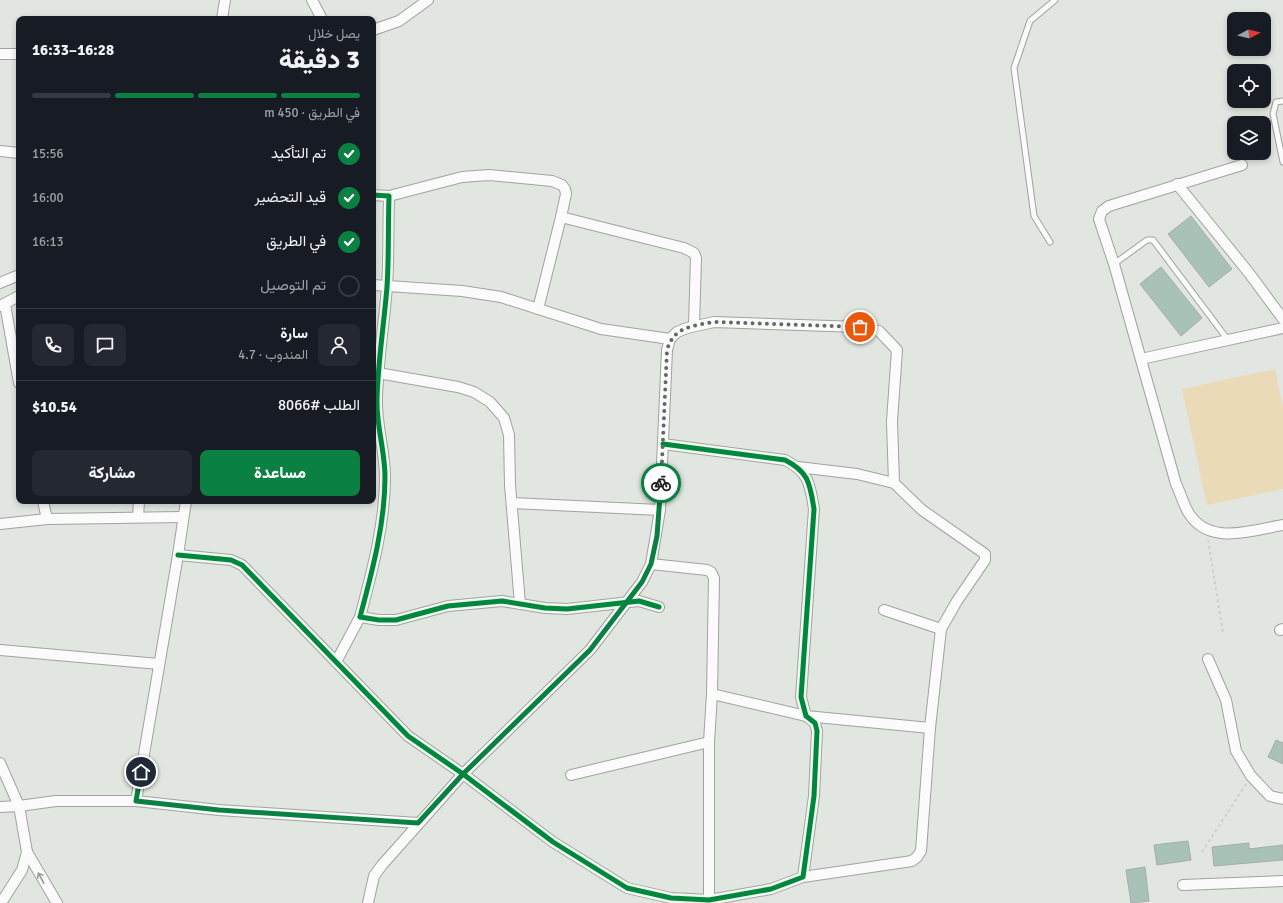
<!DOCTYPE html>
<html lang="ar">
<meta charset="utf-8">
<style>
:root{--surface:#171b24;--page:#242831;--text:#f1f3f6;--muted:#9ea1a6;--line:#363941;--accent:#0b8043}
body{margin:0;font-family:Signika,Vazirmatn,sans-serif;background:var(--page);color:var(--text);direction:rtl;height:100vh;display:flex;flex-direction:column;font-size:15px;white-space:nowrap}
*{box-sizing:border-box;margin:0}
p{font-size:13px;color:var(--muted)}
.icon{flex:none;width:22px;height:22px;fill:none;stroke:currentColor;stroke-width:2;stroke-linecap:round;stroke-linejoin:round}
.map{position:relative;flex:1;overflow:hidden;direction:ltr}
.sheet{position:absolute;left:16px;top:16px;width:360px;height:488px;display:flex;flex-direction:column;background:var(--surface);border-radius:8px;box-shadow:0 2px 6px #0003;direction:rtl}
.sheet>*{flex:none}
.needle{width:26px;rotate:83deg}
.tools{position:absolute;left:1227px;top:12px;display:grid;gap:8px}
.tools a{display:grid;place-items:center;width:44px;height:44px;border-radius:8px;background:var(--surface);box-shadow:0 2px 6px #0003;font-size:20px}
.pin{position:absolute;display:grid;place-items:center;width:34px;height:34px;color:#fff;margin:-17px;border:2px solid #fff;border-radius:50%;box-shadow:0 1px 4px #0007}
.courier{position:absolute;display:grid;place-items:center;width:40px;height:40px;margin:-20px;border:3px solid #0b8043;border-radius:50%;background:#fff;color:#222;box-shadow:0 1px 5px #0007}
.head em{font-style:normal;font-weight:800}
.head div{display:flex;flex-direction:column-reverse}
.head{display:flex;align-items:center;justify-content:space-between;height:68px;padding:0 16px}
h1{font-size:26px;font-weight:800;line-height:30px}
.bar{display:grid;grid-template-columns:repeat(4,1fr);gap:6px 4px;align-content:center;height:48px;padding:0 16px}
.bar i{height:5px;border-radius:3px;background:var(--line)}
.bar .on{background:var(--accent)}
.bar p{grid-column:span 4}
.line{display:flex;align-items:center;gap:10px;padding:0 16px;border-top:1px solid var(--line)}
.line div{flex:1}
.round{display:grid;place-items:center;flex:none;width:42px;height:42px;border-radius:8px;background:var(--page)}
ol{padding:0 16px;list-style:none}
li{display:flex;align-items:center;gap:12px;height:44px}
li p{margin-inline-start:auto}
li .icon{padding:4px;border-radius:50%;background:var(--accent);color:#fff;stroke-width:4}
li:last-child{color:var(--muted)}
li i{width:22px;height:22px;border:2px solid var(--line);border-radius:50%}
.action{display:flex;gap:8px;margin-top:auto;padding:8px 16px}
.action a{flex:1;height:46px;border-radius:8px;background:var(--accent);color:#fff;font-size:16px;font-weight:800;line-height:46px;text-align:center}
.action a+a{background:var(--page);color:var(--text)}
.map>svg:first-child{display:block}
.green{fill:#eadab8}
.building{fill:#a9c2b7;stroke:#a8aca8}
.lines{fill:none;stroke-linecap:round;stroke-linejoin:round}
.service-casing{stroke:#a0a39f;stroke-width:7}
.minor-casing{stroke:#a0a39f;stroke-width:12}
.path{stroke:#ced0ce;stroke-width:2;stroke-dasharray:3 3;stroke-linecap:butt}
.service{stroke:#fafbfa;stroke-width:5}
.minor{stroke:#fafbfa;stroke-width:10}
.cycleway-casing{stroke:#edf6eb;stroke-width:8}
.cycleway{stroke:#00873e;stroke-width:5}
.oneway{stroke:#989a98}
.done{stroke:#646864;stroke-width:4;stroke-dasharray:0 7.2}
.route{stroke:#0b8043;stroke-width:5}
</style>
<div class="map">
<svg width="1283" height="903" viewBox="0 0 1283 903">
<rect width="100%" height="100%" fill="#e1e6e0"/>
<path class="green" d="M1275,369L1283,407V489L1207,505L1182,389Z"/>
<g class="building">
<path d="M1191,216L1232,269L1209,287L1168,234Z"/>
<path d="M1161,267L1202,318L1181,336L1140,284Z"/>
<path d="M1276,740L1283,743V764L1268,757Z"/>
<path d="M1188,841L1191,860L1157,865L1154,845Z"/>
<path d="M1249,843V849L1283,845V860L1214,866L1212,847Z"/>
<path d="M1145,867L1149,901L1131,903L1126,870Z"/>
</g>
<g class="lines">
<g class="service-casing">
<g id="service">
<path d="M1283,101L1276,102L1273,114L1283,162"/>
<path d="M1050,242L1034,216L1014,68L1030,21L1055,0"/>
<path d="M1114,264L1147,240H1153L1228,340"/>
</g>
</g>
<g class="minor-casing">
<g id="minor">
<path d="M312,0L322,19"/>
<path d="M222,19L225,0"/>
<path d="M373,30L399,21L428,0"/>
<path d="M0,54H19"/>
<path d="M0,151L19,153"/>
<path d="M1242,165L1109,206L1102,211L1099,219L1114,264L1176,484C1181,494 1184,507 1190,515C1211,546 1254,530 1283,525"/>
<path d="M1177,184L1249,273L1283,319"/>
<path d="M373,195L389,196C388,226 389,257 387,287C384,324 378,361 377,399C376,425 385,450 385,477C385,524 372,572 360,617L379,620H396L448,606L502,601L545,608L567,609L639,601L659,607"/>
<path d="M389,196L462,177L489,175L552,181L562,185L565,189L566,194L561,217"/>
<path d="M0,283L19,275"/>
<path d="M5,304L19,383"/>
<path d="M0,306L19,296"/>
<path d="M538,309L561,217L684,248L694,253L696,258L694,325"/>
<path d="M670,339L677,332L687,328L714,322L860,327L879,331L897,350L892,421L894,483"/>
<path d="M1141,359L1283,328"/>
<path d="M378,373L458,387L474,392L490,402L504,418L509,435L510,485L520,604"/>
<path d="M43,501L47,519"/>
<path d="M512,503L660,510"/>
<path d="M138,517L139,501"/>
<path d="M0,524L47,519L183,517"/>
<path d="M178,555L231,560L242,565L408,736L463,774L553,842L627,888L671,898L709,900L771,889L803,877L814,796L817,731L815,723L806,716L801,697L814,509C810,484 809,472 785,460L663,444"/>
<path d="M651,564L707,570L711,572L714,578L712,694L709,742V903"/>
<path d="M884,610L941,629"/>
<path d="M1280,630L1283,629"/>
<path d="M0,650L159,664"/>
<path d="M1208,659L1226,700L1236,751L1251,776L1270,796L1283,799"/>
<path d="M336,662L360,617"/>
<path d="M712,694L806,716L930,728L941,629L957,601L985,560V554L922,510L894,483L857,474L798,467"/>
<path d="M0,763L19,806L0,807"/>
<path d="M571,775L709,742"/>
<path d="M136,801L219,810L418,823"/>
<path d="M27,852L57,903"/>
<path d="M803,877L912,861L917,857L921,851L930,728"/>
<path d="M1183,885L1283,881"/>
<path d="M1,903L22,870L27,852L19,806L56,801H136L178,555L186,501"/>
<path d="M368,903L374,876L382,865L463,774L590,650L642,582L651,564L660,510L667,350L670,339L601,329L501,297L462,291L373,285"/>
</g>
</g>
<g class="path">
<path d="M1208,540L1223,633"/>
<path d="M1202,852L1246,784"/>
</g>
<use href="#service" class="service"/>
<use href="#minor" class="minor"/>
<g class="cycleway-casing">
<g id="cycleway">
<path d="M373,195L389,196C388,226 389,257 387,287C384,324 378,361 377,399C376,425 385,450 385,477C385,524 372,572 360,617L379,620H396L448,606L502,601L545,608L567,609L639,601L659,607"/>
<path d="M178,555L231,560L242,565L408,736L463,774L553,842L627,888L671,898L709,900L771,889L803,877L814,796L817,731L815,723L806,716L801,697L814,509C810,484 809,472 785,460L663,444"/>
</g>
</g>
<use href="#cycleway" class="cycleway"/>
</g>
<defs><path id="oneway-shaft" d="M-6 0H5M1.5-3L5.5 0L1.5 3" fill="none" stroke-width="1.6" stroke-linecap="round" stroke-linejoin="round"/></defs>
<use class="oneway" href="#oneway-shaft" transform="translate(41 878) rotate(-118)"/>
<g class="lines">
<path class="done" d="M661,483L667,350C674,326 693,326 714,322L860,327"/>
<path class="route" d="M141,772L136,801L219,810L418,823L463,774L590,650L642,582L651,564L657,536L661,483"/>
</g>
</svg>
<div class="tools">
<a><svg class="needle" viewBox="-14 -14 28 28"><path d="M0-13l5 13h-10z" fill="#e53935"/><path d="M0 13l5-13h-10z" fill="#9ea1a6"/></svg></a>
<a><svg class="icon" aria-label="locate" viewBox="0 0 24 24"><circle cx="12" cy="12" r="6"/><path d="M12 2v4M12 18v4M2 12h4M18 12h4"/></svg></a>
<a><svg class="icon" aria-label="layers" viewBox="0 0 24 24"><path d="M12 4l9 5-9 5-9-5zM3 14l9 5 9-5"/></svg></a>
</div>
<div class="pin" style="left:860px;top:327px;background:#ea580c"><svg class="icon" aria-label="bag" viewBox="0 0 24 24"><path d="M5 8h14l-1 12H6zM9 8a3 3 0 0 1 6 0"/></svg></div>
<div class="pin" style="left:141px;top:772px;background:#1f2937"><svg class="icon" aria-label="home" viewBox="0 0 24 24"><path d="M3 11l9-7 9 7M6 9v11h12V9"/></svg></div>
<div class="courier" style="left:661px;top:483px"><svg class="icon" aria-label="bike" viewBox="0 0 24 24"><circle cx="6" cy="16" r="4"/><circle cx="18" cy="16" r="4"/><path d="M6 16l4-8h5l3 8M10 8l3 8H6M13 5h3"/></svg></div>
<section class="sheet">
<div class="head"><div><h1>3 دقيقة</h1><p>يصل خلال</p></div><em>16:28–16:33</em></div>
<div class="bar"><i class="on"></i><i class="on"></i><i class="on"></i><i></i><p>في الطريق · 450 m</p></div>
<ol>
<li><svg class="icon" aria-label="check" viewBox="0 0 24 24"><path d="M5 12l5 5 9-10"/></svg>تم التأكيد<p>15:56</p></li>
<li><svg class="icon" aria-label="check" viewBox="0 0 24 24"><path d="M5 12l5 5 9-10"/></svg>قيد التحضير<p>16:00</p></li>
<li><svg class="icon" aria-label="check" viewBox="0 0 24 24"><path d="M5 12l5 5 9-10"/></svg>في الطريق<p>16:13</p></li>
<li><i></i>تم التوصيل</li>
</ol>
<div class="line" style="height:72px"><a class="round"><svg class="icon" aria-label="person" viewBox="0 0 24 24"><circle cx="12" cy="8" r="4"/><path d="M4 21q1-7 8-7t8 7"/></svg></a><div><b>سارة</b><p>المندوب · 4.7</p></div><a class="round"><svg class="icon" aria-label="chat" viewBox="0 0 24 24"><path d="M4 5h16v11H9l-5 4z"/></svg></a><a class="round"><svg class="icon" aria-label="phone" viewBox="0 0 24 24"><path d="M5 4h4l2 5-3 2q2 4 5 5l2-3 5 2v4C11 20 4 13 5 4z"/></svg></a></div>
<div class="line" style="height:52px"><div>الطلب #8066</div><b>$10.54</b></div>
<div class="action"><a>مساعدة</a><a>مشاركة</a></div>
</section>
</div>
